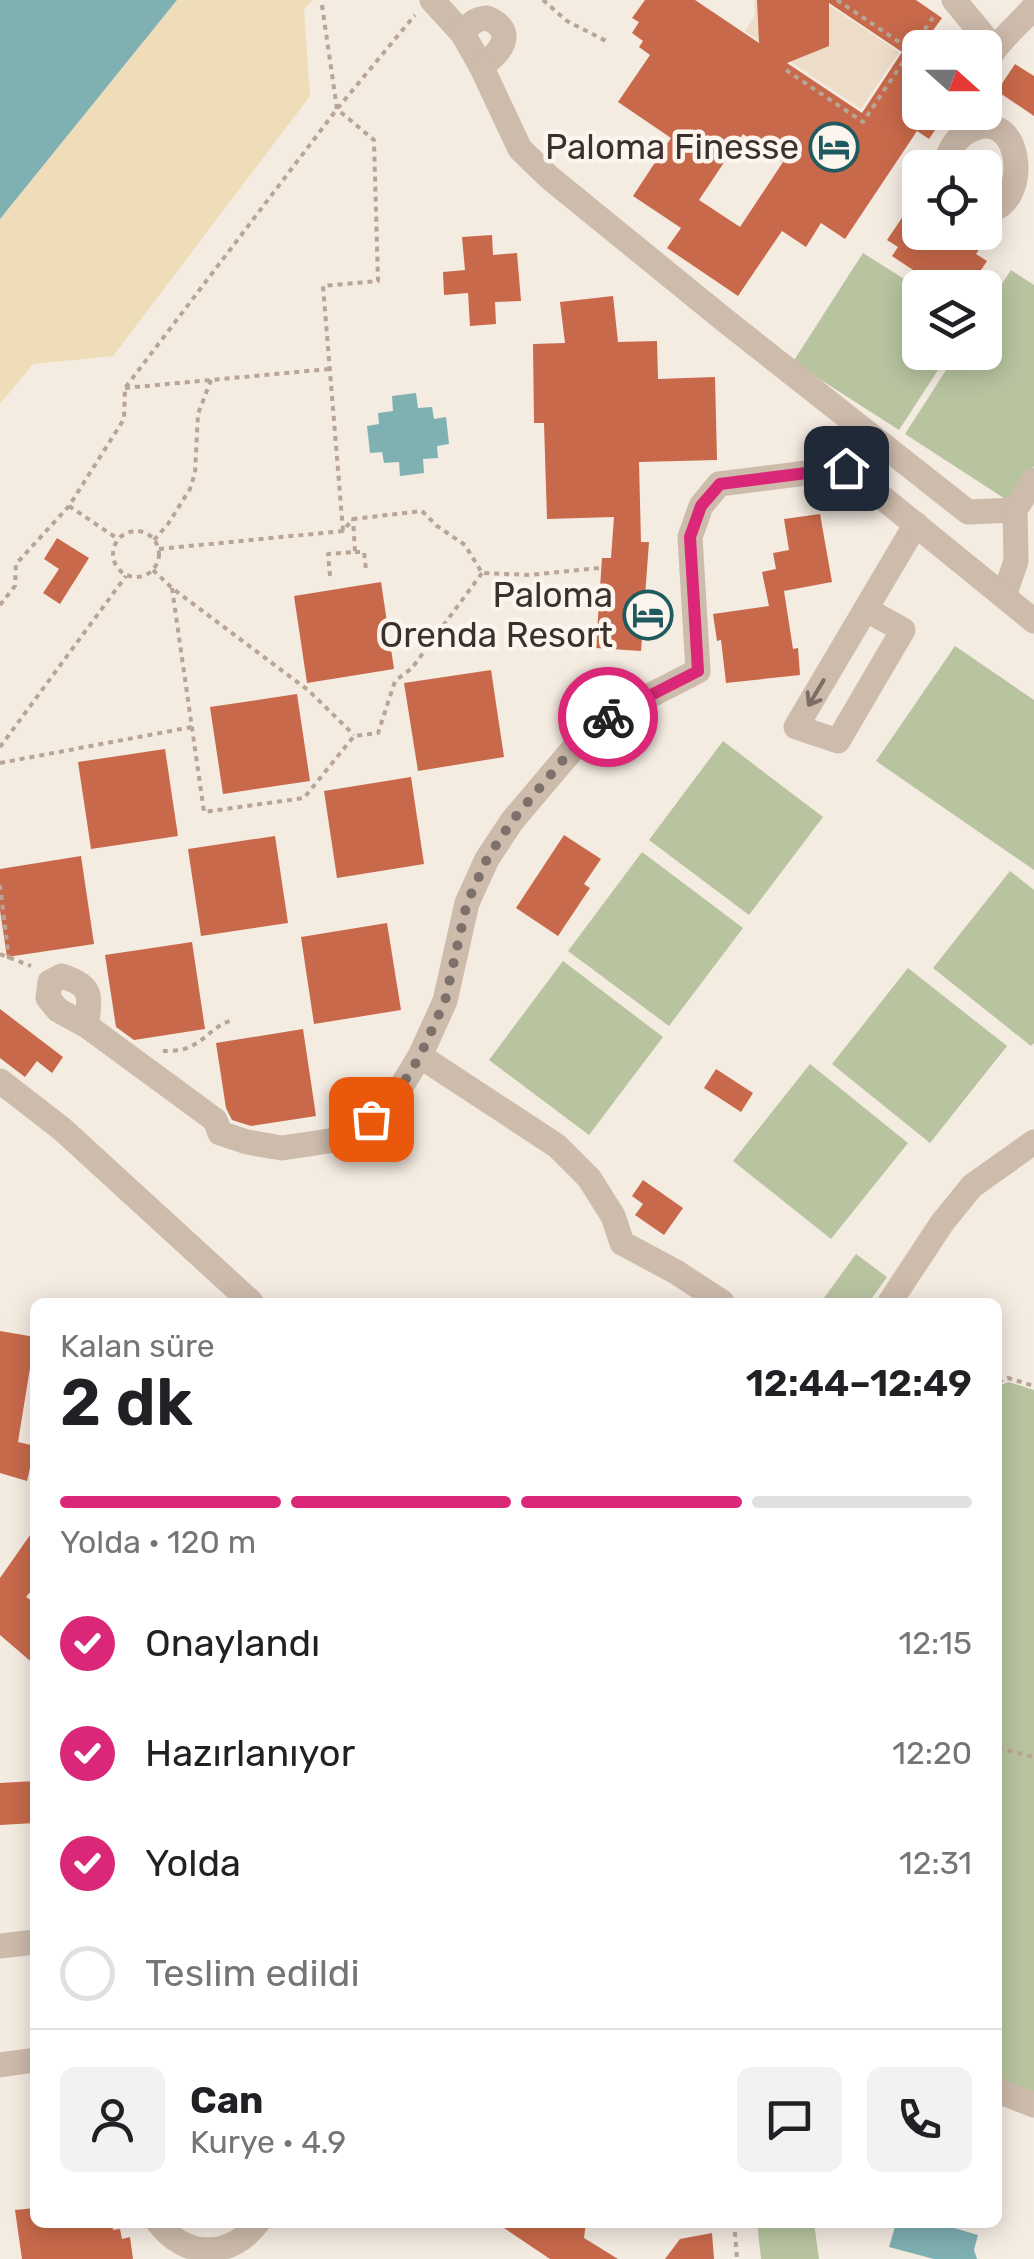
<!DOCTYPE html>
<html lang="tr">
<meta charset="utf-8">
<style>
:root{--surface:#fff;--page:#f2f2f2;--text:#202124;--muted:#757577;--line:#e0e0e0;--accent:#db2777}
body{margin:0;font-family:Rubik,sans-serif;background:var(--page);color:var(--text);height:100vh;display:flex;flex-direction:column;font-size:38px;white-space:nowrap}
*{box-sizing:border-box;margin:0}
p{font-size:32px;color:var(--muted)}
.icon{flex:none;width:55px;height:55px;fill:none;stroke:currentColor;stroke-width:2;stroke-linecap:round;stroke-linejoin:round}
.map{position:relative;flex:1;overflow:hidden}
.sheet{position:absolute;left:30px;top:1298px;width:972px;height:930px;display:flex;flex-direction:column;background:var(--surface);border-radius:15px;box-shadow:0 5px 25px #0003}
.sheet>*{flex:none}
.needle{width:65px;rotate:111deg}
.fabs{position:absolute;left:902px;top:30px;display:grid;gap:20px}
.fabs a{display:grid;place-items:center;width:100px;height:100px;border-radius:15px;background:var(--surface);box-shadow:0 5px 25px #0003;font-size:50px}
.pin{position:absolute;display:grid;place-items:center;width:85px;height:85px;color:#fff;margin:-42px;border-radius:20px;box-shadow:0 5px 15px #0006}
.courier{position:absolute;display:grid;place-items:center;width:100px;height:100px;margin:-50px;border:8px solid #db2777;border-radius:50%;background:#fff;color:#222;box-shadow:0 2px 12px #0007}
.head em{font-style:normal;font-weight:600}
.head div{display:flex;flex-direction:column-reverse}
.head{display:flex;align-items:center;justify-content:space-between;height:170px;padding:0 30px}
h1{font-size:65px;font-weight:600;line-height:75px}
.bar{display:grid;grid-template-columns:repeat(4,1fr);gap:15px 10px;align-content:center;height:120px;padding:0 30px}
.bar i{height:12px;border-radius:8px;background:var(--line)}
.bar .on{background:var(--accent)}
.bar p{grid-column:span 4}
.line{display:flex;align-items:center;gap:25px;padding:0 30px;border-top:2px solid var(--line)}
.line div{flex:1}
.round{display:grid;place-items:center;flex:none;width:105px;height:105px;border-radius:15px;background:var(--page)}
ol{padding:0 30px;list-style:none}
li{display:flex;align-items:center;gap:30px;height:110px}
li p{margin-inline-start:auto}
li .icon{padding:10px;border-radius:50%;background:var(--accent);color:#fff;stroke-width:4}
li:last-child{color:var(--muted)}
li i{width:55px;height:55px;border:5px solid var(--line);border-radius:50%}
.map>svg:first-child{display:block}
.green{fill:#b8c4a0}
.sand{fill:#efdcb8}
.plaza{fill:#ecdcc8}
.water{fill:#7fb0b2}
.building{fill:#c8694b;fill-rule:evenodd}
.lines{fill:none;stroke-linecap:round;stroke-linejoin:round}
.path{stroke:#b9a596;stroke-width:4;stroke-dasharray:5 5;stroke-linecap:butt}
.minor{stroke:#cdbbac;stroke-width:25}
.oneway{stroke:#7d6f65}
.done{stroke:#7c716b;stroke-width:10;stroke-dasharray:0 18}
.route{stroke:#db2777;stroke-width:12}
.labels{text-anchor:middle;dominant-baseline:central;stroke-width:9;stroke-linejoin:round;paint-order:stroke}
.poi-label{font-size:35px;fill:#3b302b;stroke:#fbf5ee;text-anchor:end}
</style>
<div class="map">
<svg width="1034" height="2259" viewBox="0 0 1034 2259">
<rect width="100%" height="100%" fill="#f4ebe1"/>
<g class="green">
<path d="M863,253L920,289V352L949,353L899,430L793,362Z"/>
<path d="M1011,270L1034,285V466L1010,502L905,434L957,353L985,352V310Z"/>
<path d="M955,646L1034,700V870L876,761Z"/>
<path d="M723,741L823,817L749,915L649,840Z"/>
<path d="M642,852L743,928L669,1026L568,951Z"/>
<path d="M1010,871L1034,890V1043L1031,1046L933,968Z"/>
<path d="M563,961L663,1037L589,1135L489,1060Z"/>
<path d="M908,968L1007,1046L930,1143L832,1064Z"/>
<path d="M810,1064L908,1143L831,1239L733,1161Z"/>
<path d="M856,1254L887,1277L869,1302H821Z"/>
<path d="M1009,1382L1034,1390V2095L998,2080V1386Z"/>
<path d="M757,2223H814L819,2259H761Z"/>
</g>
<path class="sand" d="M177,0H313L304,9L310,96L113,356L33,364L0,404V219Z"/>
<path class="plaza" d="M754,0H821L899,52L861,109L745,31L755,16Z"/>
<g class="water">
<path d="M0,0H177L0,219Z"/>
<path d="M416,393L418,408L432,407L434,419L446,417L449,444L437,446L438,458L423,459L424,473L400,476L399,462L384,463L382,452L370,453L367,426L379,424L378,413L393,411L392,396Z"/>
<path d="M896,2223H937L978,2235L974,2250L977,2259H934L889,2247Z"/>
</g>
<g class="building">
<path d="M645,0H695L759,43L757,0H916L942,18L920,48V112H947L929,139L917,131L845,239L821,223L806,247L782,231L738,296L667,248L681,228L633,196L671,138L618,102L650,55L639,47L643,41L632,33L639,22L632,18ZM829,3L902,52L862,113L787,63L829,46ZM743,134L783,162L740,227L699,200Z"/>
<path d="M1015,64L1034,76V116L997,91Z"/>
<path d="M920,191V232H966L983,244L976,254L987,261L973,282L963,275L955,286L943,277L937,286L892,256L898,247L887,240Z"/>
<path d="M492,235L493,255L517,253L521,301L495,302L496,324L470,326L468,293L444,295L443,272L465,270L462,237Z"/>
<path d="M613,296L618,342L657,341L658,379L715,377L717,460L639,462L641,542H649L641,651L596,648L602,558H611L614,517L547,519L544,423H534L533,344L565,343L560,302Z"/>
<path d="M820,514L832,582L784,591L793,649L798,648L800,675L726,683L721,640L717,641L713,614L769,606L762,572L776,569L773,553L789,550L784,519Z"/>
<path d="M57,538L89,558L60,604L43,593L59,569L44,559Z"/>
<path d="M381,582L394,669L307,683L294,596Z"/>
<path d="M491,670L504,757L418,771L404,683Z"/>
<path d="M297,694L310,781L223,794L210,707Z"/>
<path d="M165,749L178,836L91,849L78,762Z"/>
<path d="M411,777L424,864L337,878L324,791Z"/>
<path d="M564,835L601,859L584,884L590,888L558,936L516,908Z"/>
<path d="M275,836L288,923L201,936L188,849Z"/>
<path d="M81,856L94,944L7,957L0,910V869Z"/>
<path d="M387,923L401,1010L314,1024L301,937Z"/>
<path d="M192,942L205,1029L134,1040L116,1027L105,955Z"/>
<path d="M0,1009L63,1057L52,1073L37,1061L25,1077L0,1058Z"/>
<path d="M303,1029L316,1116L251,1126L232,1120L226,1108L216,1043Z"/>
<path d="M716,1069L753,1093L741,1112L704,1088Z"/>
<path d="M643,1180L683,1208L664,1235L635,1215L643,1204L632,1196Z"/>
<path d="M0,1331L35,1337L18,1442L35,1446L27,1481L0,1473Z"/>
<path d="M35,1528V1586L26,1597L35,1603V1665L0,1635V1578Z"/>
<path d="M35,1781V1823L0,1825V1783Z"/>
<path d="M35,2208V2222H112L113,2230L120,2229L122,2239L130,2237L133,2259H22L15,2210Z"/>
<path d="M495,2222H586L584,2238L618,2259H550Z"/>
<path d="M712,2233L714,2259H665L680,2239Z"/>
</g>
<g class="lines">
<g class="path">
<path d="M543,0L567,21L608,42"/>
<path d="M837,0L911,50"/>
<path d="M322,5L337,109L374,140L378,281L323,286L343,531"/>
<path d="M919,38L936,13"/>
<path d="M786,70L863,122L919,38L933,48"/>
<path d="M985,93L1002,104"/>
<path d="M125,388L329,369"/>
<path d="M69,506L118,539"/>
<circle cx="136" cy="554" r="23"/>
<path d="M154,540L168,524L190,489L195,473L198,414L211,380"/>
<path d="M159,549L343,531L353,519L422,511L437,526L465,545L482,573L530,575L599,568"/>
<path d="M355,552H364L366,570"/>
<path d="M153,570L172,588L308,690L354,735"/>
<path d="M330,576L328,554L355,552L353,519"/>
<path d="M172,588L204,812L304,798L354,736L378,733L395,681L412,668L482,573"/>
<path d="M0,605L15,586L16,564L69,506L124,419L125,388L337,109L415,15"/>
<path d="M0,747L126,576"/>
<path d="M0,763L192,727"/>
<path d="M0,885L9,959"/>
<path d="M0,954L31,966"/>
<path d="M163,1051C171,1051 182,1051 189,1047C207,1040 214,1024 234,1020"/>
<path d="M998,1382L1008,1378L1034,1386"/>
<path d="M998,1748L1034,1757"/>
<path d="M734,2222L737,2259"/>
</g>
<g class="minor">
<path d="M432,0L463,34"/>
<path d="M954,0L993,47"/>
<path d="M487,18C518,31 501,53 481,66L463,34C469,24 475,19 487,18Z"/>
<path d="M481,66L520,149L550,178L727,322L968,512L1015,510"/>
<path d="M985,67C996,41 1016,28 1034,7"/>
<path d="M946,168C947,154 953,142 964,134C1023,96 1034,208 985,211"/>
<path d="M1004,596L1016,561L1015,510L1034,480"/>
<path d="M867,610L903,630L838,741L796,727L916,524"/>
<path d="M87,1026C89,996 95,987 62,976L50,982L48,998L58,1010L87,1026L215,1120L220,1133L247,1142L282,1148L349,1138L393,1100L420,1056L445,1001L467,903L487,859L512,821L578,743L604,719L698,671L690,537L701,506L719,484L846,468L1034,621"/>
<path d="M420,1056L557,1146L589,1178L613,1216L622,1243L676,1272L722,1302"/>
<path d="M0,1081L62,1129L251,1302"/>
<path d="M890,1302L942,1223L972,1186L1034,1142"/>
<path d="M0,1946L35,1942"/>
<path d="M0,2065L35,2060"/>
<path d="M998,2091L1034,2105"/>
<path d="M158,2222C185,2259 231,2259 258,2222"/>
</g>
</g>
<defs><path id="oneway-shaft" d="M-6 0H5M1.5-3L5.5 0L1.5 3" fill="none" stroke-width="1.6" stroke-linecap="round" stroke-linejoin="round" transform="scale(2.5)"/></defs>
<use class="oneway" href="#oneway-shaft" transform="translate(816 693) rotate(121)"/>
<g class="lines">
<path class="done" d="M371,1119L393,1100L420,1056L445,1001L467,903L487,859L512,821L578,742L608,717"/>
<path class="route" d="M608,717L698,671L690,537L701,506L720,484L846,468"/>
</g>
<defs>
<g id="hotel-ring" transform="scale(2.5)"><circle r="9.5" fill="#fbf5ee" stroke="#1f5a5e" stroke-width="1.5"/><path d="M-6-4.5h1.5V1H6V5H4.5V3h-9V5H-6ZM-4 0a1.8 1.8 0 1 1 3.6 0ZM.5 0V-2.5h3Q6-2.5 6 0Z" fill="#1f5a5e"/></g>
</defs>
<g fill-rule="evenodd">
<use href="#hotel-ring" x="834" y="147"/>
<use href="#hotel-ring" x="648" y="615"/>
</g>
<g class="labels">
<g class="poi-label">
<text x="799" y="147">Paloma Finesse</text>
<text x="613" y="595">Paloma<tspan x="613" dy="40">Orenda Resort</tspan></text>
</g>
</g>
</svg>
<div class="fabs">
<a><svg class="needle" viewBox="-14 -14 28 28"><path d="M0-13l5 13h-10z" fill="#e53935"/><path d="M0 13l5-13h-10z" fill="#757577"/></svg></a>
<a><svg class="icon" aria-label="locate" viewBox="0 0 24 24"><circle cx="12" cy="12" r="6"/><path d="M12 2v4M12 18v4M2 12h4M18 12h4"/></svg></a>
<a><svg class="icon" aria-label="layers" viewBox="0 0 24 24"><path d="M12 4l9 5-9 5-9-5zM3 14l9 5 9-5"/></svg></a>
</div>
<div class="pin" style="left:371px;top:1119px;background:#ea580c"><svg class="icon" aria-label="bag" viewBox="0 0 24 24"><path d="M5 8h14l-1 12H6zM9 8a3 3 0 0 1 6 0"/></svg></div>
<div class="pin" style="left:846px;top:468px;background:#1f2937"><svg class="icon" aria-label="home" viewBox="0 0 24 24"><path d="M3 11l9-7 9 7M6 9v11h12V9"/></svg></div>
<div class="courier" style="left:608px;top:717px"><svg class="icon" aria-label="bike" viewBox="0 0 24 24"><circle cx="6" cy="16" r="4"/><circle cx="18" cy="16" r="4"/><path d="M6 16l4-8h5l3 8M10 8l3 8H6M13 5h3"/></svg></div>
<section class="sheet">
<div class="head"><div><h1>2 dk</h1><p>Kalan süre</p></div><em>12:44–12:49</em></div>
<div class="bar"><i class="on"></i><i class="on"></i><i class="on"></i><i></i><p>Yolda · 120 m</p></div>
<ol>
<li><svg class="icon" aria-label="check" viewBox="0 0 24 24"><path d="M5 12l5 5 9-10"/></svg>Onaylandı<p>12:15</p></li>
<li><svg class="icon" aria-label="check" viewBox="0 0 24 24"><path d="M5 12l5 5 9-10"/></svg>Hazırlanıyor<p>12:20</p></li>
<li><svg class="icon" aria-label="check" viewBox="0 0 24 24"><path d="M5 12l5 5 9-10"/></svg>Yolda<p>12:31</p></li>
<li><i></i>Teslim edildi</li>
</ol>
<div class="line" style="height:180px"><a class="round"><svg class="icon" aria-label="person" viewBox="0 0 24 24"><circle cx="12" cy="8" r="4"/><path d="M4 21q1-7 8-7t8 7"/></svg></a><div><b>Can</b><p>Kurye · 4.9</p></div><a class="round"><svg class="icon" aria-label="chat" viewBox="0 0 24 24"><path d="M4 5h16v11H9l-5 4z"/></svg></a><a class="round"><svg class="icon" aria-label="phone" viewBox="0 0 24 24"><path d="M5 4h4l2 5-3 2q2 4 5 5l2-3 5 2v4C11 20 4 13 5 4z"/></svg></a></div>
</section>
</div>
